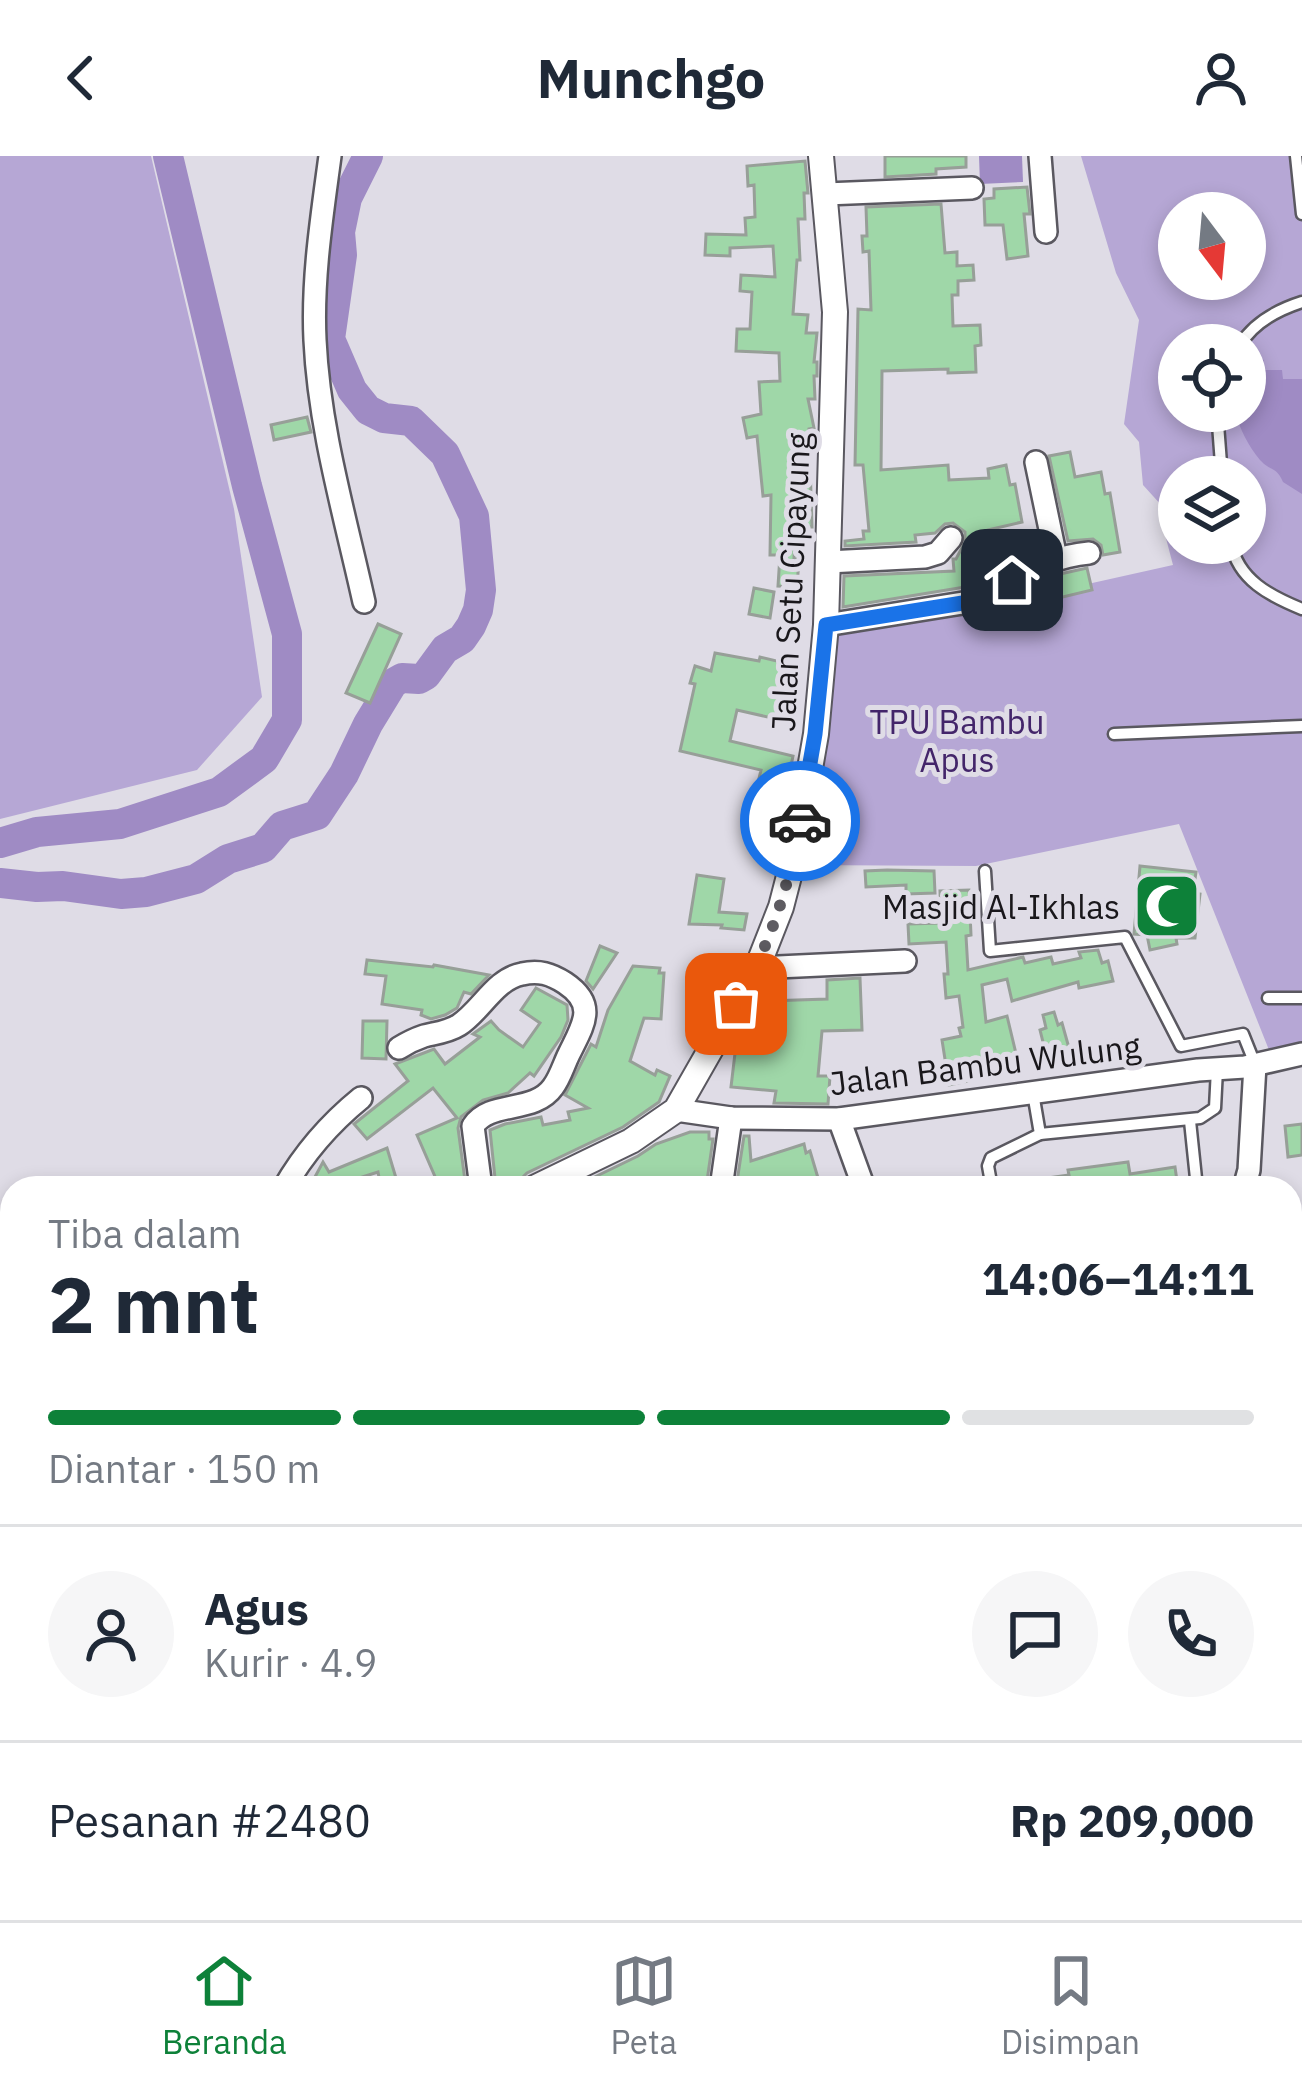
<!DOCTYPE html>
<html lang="id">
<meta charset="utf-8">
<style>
:root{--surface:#fff;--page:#f6f6f7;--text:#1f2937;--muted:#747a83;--line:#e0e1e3;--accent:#0d8139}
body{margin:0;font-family:"IBM Plex Sans",sans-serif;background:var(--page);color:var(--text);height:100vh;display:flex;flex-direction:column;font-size:45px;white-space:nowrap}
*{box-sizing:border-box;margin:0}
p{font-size:39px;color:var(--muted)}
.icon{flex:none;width:66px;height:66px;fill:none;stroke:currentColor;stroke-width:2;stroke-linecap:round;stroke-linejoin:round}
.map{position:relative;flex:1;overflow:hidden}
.drawer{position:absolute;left:0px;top:1020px;width:1302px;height:744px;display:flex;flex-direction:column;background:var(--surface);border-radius:36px 36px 0 0;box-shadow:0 6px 18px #0003}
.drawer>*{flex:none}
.needle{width:78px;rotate:164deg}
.controls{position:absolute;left:1158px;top:36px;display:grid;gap:24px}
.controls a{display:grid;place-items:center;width:108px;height:108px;border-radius:50%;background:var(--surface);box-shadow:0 6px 18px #0003;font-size:60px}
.pin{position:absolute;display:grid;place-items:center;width:102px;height:102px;color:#fff;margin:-51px;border-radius:24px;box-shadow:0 6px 18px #0006}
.courier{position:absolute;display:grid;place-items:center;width:120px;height:120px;margin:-60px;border:9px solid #1a73e8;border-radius:50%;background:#fff;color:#222;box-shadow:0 3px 15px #0007}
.headline em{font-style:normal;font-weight:800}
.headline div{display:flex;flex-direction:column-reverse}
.headline{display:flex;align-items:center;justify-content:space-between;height:204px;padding:0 48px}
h1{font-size:78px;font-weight:800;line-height:90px}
.bar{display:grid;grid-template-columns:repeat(4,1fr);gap:18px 12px;align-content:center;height:144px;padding:0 48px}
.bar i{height:15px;border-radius:9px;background:var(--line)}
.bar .selected{background:var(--accent)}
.bar p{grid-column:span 4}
.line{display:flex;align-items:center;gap:30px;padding:0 48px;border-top:3px solid var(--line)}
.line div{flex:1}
.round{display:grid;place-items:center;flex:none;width:126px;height:126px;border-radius:63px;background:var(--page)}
header{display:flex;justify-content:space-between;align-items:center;height:156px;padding:0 48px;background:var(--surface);font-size:54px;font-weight:800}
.menu{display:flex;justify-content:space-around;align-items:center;height:168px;border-top:3px solid var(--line);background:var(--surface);font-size:33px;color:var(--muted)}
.menu a{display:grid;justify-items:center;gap:6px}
.menu .selected{color:var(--accent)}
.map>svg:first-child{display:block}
.green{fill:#b6a7d5;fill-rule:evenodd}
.water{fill:#9f8bc4}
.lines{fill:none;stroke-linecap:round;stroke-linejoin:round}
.river{stroke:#9f8bc4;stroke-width:30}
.building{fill:#9fd7a8;stroke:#979f98;stroke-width:3}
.service-casing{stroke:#5a5860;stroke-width:15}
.minor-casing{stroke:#5a5860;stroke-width:26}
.tertiary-casing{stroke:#5a5860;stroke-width:28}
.service{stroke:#fff;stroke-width:10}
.minor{stroke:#fff;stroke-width:21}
.tertiary{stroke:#fff;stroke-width:24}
.done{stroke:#5e5c62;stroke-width:12;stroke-dasharray:0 21.6}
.route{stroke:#1a73e8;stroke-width:15}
.labels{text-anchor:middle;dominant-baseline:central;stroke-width:10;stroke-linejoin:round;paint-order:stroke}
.street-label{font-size:33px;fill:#19171b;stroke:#dfdce6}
.park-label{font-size:33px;fill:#43256a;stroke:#dfdce6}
.poi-label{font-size:33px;fill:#19171b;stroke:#dfdce6;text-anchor:end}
</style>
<header><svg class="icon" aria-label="back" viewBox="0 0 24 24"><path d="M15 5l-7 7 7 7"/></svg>Munchgo<svg class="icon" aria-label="person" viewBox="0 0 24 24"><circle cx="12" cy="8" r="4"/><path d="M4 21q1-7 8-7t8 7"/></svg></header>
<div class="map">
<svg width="1302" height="1764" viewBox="0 0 1302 1764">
<rect width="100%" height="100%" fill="#dfdce6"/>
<g class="green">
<path d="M0,0H151L234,353L262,541L197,614L0,663Z"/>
<path d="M1081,0H1302V888L1269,894L1179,668L976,710L800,709L840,467L949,459L1173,409L1163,371V351L1143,329L1139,286L1124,268L1139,164L1116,117ZM1179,57H1245V123H1179ZM1179,189H1245V255H1179ZM1179,321H1245V387H1179Z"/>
</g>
<g class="water">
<path d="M979,0H1022L1023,26L980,28Z"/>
<path d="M1252,199L1264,204V214H1282L1283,223H1302V338L1283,326C1276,310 1271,316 1260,304C1249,291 1239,272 1235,255H1245V216Z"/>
</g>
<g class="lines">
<g class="river">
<path d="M0,687L37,676L120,668L219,636L264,603L287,564V478L247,330L168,0"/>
<path d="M0,727L37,731L63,730L121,738L146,736L196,723L228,703L263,692L282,670L317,659L344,618L368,568L393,527L402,522L419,523L426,519L445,493L462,483L471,470L478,454L481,434L474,360L445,298L411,265L384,262L368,254L352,234L330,183L342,99L340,76L347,42L368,0"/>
</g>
</g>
<g class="building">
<path d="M885,0H966V11L936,13V18L885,21Z"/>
<path d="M805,5L808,37H804L805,63H798L800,104H797L793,158L808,159L806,177H817L814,206H817V220H814L815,243H808L814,272L809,273L812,371H795L794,403H799L797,431L778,430L780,399H770L771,339L763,340L757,280L747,282L743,262L761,258L759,226L780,225L779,197L736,195L737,173H750L752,136L740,135L741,119L775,121L773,90L730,92V100L705,99L706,78L746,79L745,62L755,61L754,29L748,30L747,10Z"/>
<path d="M1027,31L1030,58H1024L1028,100L1007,103L1003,69H985L984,43L994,42V33Z"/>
<path d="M941,48L945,97L957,96V110L973,109L974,124L958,125V139H952L953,170L980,169L981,189L975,190L976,216L948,217V213L882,215L881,314L948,309L949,324L989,322L988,313L1006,309L1010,329L1015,328L1022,366L988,374L993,418L978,426L965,431L843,451L844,420L954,415L953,403H956L965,386V376L953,367L945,368L935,377L915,379L916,386L845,390V385L864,383L863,375H869L863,309H855L858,153L871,154L869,95L863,96L862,80H867L866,51Z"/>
<path d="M307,261L311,276L274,284L271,269Z"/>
<path d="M1070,296L1075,321L1101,316L1105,338L1110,337L1120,396L1103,399L1101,389L1093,383L1068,385L1049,300Z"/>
<path d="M1087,412L1092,434L1038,447L1034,430L1060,418Z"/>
<path d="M754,432L774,436L770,462L749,458Z"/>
<path d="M378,468L401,478L370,547L346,537Z"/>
<path d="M715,497L759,505L760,501L798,510L792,537L787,536L781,564L737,554L730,585L793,600L789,620L782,618L776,644L770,643L769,646L754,643L761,614L680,595L695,528L690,527L695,510L711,515Z"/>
<path d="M1140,710L1196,716L1193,737L1200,738L1195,782H1176L1177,788L1150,794L1147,779L1134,778Z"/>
<path d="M887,714L934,715L935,737L906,738V729L866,731L865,715Z"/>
<path d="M697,719L724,723L719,756L747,758L744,774L721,772L722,769L689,768Z"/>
<path d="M969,734L971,779L966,780L968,814L1023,801L1025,807L1051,801L1053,808L1081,802L1079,796L1098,794L1102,807L1108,805L1113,825L1079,832L1078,826L1012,845L1007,823L982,829L986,866L1007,860L1018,906L967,917L968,925L949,929L942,884L961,880L959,872L963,871L959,840L946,842L944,818H948L946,786L909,788L908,768L941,767L940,735Z"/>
<path d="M600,790L617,797L593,833L586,825Z"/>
<path d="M367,804L433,811L434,809L489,819L471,838L464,836L457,852L445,859L431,863L421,859L422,854L382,848L386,820L365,818Z"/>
<path d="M633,810L660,812L659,817H664L661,863L644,862L630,905L655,919L657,914L670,920L659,946L623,971L527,1017L520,1024L518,1032H496L490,974L505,968L541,961L543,969L570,964L568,956L588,952L565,939L591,888L596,891L608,854Z"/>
<path d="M860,822L862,874L822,875L818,920H830L828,948L774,947L776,935L731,931L736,889L759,892L767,845L827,843V824Z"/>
<path d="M536,832L567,849L568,864L561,881L534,920L530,917L508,937L483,944L461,961L458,972L466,1032H440L417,979L457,962L433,932L367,983L354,968L408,925L395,908L434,893L445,908L480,881L473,878L491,865L499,874L523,891L540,867L521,854Z"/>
<path d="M1054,856L1058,869L1062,867L1069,892L1065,893L1067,899L1053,903L1052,896L1046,898L1040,874L1046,872L1043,859Z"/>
<path d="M363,865H387L386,903L362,902Z"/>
<path d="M1302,968V999L1288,1001L1285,970Z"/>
<path d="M690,976H709V983H713L706,1032H572L638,1000L656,988Z"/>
<path d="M744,980H749L751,1005L804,988L806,997L810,995L821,1032H736Z"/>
<path d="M387,992L399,1032H381L378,1016L328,1032H309L323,1006L329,1016Z"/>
<path d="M1128,1006L1130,1018L1175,1011L1178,1032H1040V1023L1069,1019L1068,1014Z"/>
<path d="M1299,1716H1302V1764H1284L1287,1752H1290Z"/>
</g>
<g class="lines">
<g class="service-casing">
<g id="service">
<path d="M1296,0L1302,58"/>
<path d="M1240,189C1254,166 1277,154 1302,146"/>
<path d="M1217,255L1222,321"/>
<path d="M1231,387C1238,424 1270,440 1302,453"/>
<path d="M1114,578L1302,570"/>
<path d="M985,715L990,795L1125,781L1181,890L1243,878L1255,908"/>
<path d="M1268,842H1302"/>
<path d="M1190,965L1197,1032"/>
<path d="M1040,978L1200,962L1215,952L1217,913"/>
<path d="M992,1032L988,1010L991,1002L1040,978L1033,937"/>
</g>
</g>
<g class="minor-casing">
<g id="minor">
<path d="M330,0C322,60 312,123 315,184C319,272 345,360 364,446"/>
<path d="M1040,0L1046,76"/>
<path d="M826,38L972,32"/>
<path d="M1036,306L1056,402"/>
<path d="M828,406L925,401L938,397L951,382"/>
<path d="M826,469L969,446C1012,429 1040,401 1089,397"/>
<path d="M757,812L905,805"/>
<path d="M399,892C407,887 415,883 424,880C436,877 448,876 459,869C481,855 495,823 522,818C539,814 551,818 565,827C598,849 583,869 569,898C564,908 560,922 553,931C534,958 490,944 473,970L481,1032"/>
<path d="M676,954L731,962L839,963L1198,914L1245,911L1302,898"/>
<path d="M839,963L864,1032"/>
<path d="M284,1032C304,997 329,968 361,942"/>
<path d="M721,1032L731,962"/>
<path d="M1244,1032L1249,1014L1255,909"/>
<path d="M0,1195L12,1192"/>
<path d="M0,1218L12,1274"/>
<path d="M1290,1251L1302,1249"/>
<path d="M0,1430H12"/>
<path d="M1290,1484L1302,1501"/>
<path d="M1290,1575L1302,1571"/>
<path d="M0,1590H12"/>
<path d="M0,1684L12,1683"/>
<path d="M1290,1701L1302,1697"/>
<path d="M527,1752L536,1764"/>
<path d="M571,1761L649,1754L653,1758V1764"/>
<path d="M241,1764L327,1752"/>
<path d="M971,1764L972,1752"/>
<path d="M1096,1764L1097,1752"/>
</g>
</g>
<g class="tertiary-casing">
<g id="tertiary">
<path d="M534,1032L631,985L676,954L757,812L781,751L796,693L816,578L826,469L835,156L821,0"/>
<path d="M104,1752L109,1764"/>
</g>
</g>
<use href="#service" class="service"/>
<use href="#minor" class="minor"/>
<use href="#tertiary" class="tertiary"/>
</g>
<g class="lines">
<path class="done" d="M736,848C770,790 789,731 800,665"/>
<path class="route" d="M800,665L815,578L826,469L969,446L990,438L1012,424"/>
</g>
<defs>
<g id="mosque-square" transform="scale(3.45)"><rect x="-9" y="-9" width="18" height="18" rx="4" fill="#0d8139" stroke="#dfdce6"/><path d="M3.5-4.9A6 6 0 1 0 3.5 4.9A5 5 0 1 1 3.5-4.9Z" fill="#fff"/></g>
</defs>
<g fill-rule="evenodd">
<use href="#mosque-square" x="1167" y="750"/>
</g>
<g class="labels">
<g class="street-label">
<text transform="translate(790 426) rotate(-87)">Jalan Setu Cipayung</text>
<text transform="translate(985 908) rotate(-7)">Jalan Bambu Wulung</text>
</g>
<g class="park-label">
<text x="957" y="565">TPU Bambu<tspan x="957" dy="38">Apus</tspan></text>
</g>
<g class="poi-label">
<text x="1120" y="750">Masjid Al-Ikhlas</text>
</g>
</g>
</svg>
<div class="controls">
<a><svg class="needle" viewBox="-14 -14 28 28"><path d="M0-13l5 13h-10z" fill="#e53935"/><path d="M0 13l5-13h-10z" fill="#747a83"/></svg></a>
<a><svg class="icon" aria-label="locate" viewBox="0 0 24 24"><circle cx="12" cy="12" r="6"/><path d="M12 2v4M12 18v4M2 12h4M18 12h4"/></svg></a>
<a><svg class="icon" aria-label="layers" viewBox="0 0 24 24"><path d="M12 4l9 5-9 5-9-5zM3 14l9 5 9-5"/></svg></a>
</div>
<div class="pin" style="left:736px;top:848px;background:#ea580c"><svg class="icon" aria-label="bag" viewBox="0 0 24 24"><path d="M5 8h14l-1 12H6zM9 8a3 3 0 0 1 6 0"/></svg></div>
<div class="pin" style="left:1012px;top:424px;background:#1f2937"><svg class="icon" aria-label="home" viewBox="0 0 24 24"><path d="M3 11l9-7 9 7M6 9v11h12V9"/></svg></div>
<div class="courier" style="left:800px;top:665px"><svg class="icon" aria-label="car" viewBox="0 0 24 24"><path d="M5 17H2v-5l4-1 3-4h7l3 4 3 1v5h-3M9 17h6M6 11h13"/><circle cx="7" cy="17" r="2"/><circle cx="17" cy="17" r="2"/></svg></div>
<section class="drawer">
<div class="headline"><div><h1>2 mnt</h1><p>Tiba dalam</p></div><em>14:06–14:11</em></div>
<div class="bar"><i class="selected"></i><i class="selected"></i><i class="selected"></i><i></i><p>Diantar · 150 m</p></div>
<div class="line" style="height:216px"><a class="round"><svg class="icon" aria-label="person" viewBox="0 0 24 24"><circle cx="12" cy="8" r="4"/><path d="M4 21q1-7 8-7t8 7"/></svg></a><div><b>Agus</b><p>Kurir · 4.9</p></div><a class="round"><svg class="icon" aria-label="chat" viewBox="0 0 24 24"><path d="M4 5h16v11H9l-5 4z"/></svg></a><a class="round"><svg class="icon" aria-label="phone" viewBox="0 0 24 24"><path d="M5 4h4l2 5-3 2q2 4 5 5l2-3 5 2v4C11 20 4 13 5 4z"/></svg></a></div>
<div class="line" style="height:156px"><div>Pesanan #2480</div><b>Rp 209,000</b></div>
</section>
</div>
<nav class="menu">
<a class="selected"><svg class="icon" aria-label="home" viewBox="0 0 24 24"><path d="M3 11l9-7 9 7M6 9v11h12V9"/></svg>Beranda</a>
<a><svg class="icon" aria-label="map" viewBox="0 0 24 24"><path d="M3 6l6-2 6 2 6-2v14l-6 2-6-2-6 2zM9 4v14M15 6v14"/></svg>Peta</a>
<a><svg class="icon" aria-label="saved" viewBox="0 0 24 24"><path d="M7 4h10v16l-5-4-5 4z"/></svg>Disimpan</a>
</nav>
